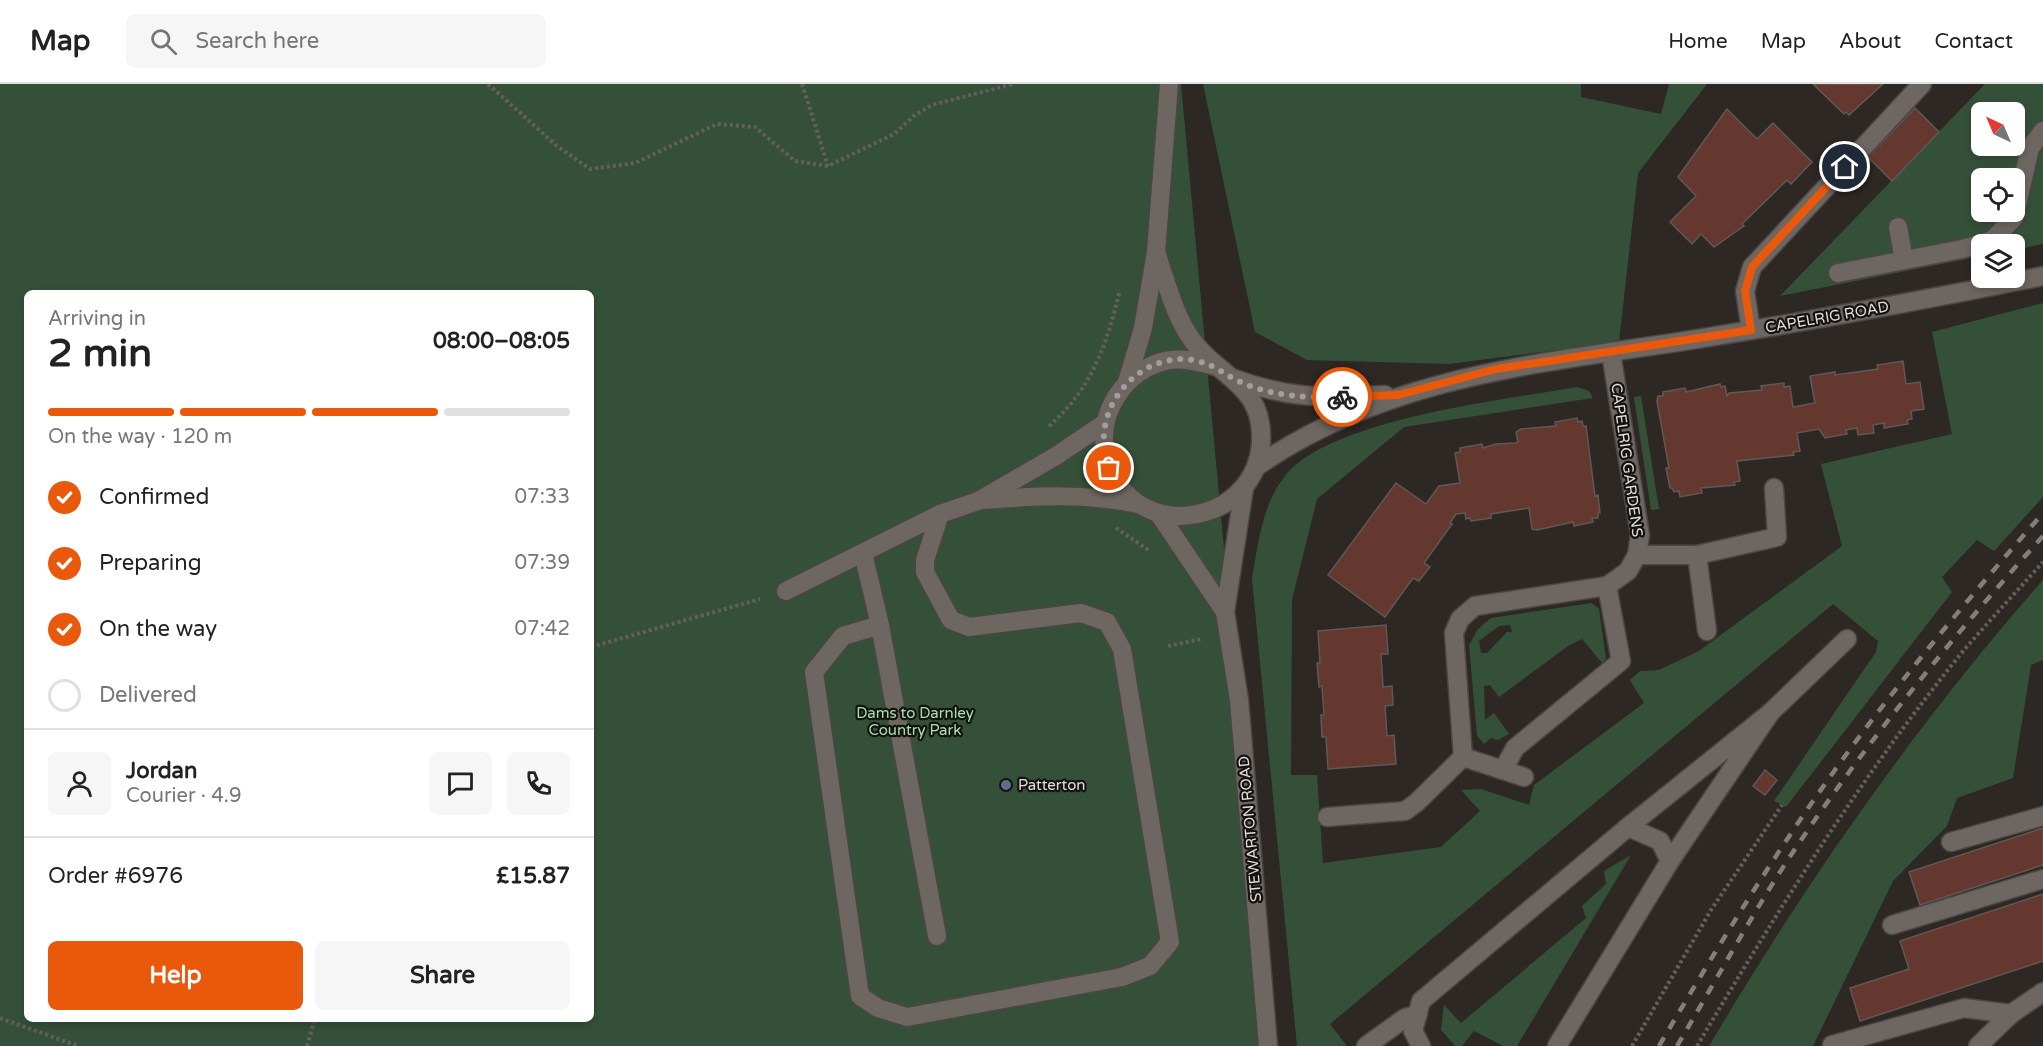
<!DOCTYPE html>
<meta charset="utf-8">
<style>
:root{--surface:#fff;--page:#f6f6f6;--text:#222;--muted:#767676;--line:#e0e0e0;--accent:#ea580c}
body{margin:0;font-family:"Varela Round",sans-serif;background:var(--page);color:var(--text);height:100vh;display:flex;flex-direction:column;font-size:22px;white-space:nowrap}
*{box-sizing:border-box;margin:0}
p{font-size:20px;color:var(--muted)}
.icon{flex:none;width:33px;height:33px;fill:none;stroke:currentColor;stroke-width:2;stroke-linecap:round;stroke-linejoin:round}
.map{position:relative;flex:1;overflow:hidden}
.side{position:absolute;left:24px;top:206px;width:570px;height:732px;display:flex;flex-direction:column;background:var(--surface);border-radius:9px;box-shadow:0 3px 9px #0003}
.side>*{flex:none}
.needle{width:39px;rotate:316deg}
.controls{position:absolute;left:1971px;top:18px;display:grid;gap:12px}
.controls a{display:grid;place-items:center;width:54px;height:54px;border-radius:9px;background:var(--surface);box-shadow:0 3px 9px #0003;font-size:30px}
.pin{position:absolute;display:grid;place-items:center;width:51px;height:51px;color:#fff;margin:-26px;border:3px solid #fff;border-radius:50%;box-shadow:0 2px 6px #0007}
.courier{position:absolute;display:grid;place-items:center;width:60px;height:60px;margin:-30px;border:4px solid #ea580c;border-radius:50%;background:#fff;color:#222;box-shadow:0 2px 8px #0007}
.head em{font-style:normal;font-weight:700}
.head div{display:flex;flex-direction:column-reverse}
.head{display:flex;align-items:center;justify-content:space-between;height:102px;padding:0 24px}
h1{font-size:39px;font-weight:700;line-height:45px}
.bar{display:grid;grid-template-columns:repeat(4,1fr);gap:9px 6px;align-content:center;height:72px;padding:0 24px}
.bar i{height:8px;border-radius:4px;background:var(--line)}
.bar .current{background:var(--accent)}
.bar p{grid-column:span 4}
.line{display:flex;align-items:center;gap:15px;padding:0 24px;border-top:2px solid var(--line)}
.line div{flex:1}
.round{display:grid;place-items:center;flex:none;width:63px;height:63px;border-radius:9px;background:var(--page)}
ol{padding:0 24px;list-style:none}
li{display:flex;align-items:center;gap:18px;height:66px}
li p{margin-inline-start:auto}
li .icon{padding:6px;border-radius:50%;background:var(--accent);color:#fff;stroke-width:4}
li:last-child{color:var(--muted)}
li i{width:33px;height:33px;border:3px solid var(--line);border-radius:50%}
.primary-button{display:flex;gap:12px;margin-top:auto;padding:12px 24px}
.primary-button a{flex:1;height:69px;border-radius:9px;background:var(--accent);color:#fff;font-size:24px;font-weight:700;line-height:69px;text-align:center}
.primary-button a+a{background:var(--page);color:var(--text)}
header{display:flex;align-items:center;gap:36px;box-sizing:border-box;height:84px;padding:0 30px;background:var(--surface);border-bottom:2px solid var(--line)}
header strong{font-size:28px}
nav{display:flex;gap:33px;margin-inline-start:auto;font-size:21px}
.search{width:420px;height:54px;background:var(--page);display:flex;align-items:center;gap:15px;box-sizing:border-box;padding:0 21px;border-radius:9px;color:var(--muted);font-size:22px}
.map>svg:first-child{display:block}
.green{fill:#355038;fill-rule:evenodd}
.building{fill:#64382f;stroke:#605856;stroke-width:1.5}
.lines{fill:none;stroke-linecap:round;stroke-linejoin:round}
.lane-casing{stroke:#4b4643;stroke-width:21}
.street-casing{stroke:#4b4643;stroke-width:21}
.secondary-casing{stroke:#4b4643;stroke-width:21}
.path{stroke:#655f5c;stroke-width:4;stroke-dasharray:3 3;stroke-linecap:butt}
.lane{stroke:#6d6661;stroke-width:18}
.street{stroke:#6d6661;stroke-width:18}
.secondary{stroke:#6d6661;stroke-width:18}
.rail{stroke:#837e7b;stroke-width:4.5;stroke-dasharray:10 10;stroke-linecap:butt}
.done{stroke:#a29e9b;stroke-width:6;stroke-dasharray:0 10.8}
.route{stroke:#ea580c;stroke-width:8}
.service-dot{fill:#5c6f8a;stroke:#141210;stroke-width:2}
.labels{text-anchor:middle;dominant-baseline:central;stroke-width:4.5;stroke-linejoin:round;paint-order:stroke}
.street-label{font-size:15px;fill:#e1dddb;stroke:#141210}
.park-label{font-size:15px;fill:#a4e0ab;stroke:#141210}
.poi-label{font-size:15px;fill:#e1dddb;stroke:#141210;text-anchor:start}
</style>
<header>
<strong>Map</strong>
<div class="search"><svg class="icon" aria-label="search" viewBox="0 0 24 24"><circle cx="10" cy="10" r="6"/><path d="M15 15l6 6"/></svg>Search here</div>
<nav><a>Home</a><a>Map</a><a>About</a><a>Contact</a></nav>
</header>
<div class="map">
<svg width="2043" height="962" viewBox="0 0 2043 962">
<rect width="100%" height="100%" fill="#2e2824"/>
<g class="green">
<path d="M0,0H1181L1270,962H0ZM27,208H591V934H27Z"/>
<path d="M1203,0H1581V13L1661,30L1669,0H1707L1638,89L1619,258L1449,280L1307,276L1255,248Z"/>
<path d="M1985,0H2043V160L2015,166L2014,160H1982L1981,172L1780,212ZM1982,28H2014V62H1982ZM1982,94H2014V128H1982Z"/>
<path d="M2043,219V413L1994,467L1977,456L1942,493L1952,508L1786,723L1774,717L1876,568L1878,557L1833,520L1330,940L1347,962H1297L1252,495C1258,461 1262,420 1285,392C1330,335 1505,316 1577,303L1589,307L1593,314L1404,343L1317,415L1292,516L1291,691H1317L1323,779L1441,763L1480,727L1461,706L1481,705L1529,721L1534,701L1644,619L1630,596L1640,587L1659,586L1699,567L1842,462L1821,380L1952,350L1932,248Z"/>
<path d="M1641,312L1659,425L1651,426L1634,313Z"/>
<path d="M2043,496V576L2031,581L2013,694L1957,714L1947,742L1893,797L1813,962H1709C1806,798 1917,639 2043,496Z"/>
<path d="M1592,519L1599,525L1606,575L1602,579L1582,555L1568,562L1499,613L1490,601L1484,602L1485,636L1494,629L1509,650L1498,656L1491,654L1484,660L1477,652L1469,561L1478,545L1491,534ZM1510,541L1512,548H1507L1487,569H1481L1479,557L1499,542Z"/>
<path d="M1631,771L1517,962H1503L1474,947L1462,962H1455L1441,946L1444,921L1461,939L1586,834L1582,822L1606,800L1604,787Z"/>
</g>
<g class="building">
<path d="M1813,0H1883L1849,31L1846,28L1844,30Z"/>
<path d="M1915,24L1939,48L1892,97L1868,73Z"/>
<path d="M1727,25L1757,55L1773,39L1812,78L1791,100L1787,96L1742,140L1744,142L1714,163L1701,150L1692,160L1670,138L1696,112L1678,93Z"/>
<path d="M1903,277L1906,300L1920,298L1924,325L1911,327L1912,335L1907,336L1908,340L1884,344V339L1873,341L1874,349L1858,351L1857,344L1846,346L1847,350L1825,354L1819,345L1797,349L1800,367L1793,368L1794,371L1737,377L1740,397L1734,398L1735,401L1701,404L1702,409L1680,413L1679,407L1674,408L1672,404H1670L1666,384H1669L1657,317L1658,312H1663V308L1685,304L1686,308L1720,300L1721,303L1725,302L1727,312L1729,309L1762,306L1761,302L1784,299V303L1790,302L1793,323L1815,319L1810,292L1835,288V291L1878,285L1877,281Z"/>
<path d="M1577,334L1578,338L1582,337L1583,342H1586L1595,412L1598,411L1600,429H1598V434H1592L1593,438L1574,442L1573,438L1537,446L1532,445L1529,424L1491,430V434L1471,437L1470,434L1466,435L1465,429L1456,430L1450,439L1452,440L1424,479L1430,483L1419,497L1413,494L1385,533L1328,491L1396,399L1426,420L1439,402L1460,399L1455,369L1460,368V364L1482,360L1483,364L1496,360L1515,359L1518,358L1516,348L1521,345L1556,342L1555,338Z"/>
<path d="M1386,541L1388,570H1381L1383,603L1392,602L1393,621L1385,622L1387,652L1394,651L1396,680L1328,685L1326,653H1322L1321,631H1324L1322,602L1319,603L1317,579H1320L1318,547Z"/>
<path d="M1765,686L1777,696L1765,711L1753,702Z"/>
<path d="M2043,744V781L1920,821L1909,788Z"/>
<path d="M2043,810V877L1860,937L1850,904L1909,885L1900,857Z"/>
</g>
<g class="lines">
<g class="lane-casing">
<g id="lane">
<path d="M1898,143L1904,176"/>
<path d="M1838,189L1962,165L1992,156L2014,134L2030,64L2043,47"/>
<path d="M983,416C1036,412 1085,409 1138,420"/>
<path d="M863,469L880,541L937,852"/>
<path d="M1637,471H1697L1777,453L1774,404"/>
<path d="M1697,471L1707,547"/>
<path d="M786,507L940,430L978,417L1056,372L1105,339"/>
<path d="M880,541L843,552L814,588L860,912L878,924L907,933L1122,893L1150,882L1170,858L1122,565L1107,538L1081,529L969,543L951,536L925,488V476L940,430"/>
<path d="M1770,629L1847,555"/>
<path d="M1503,686L1515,664L1621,577L1607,502"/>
<path d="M1327,733L1405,727L1416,719"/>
<path d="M1628,743L1770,629L1670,777"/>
<path d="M1951,758L2043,732"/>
<path d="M1892,841L2043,795"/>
<path d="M1832,961L1964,924L2011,930"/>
<path d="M1366,962L1405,934L1418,930"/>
<path d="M1421,962L1413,947L1421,917L1628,743L1660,757L1670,777L1557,962"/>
</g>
</g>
<g class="street-casing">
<g id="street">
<path d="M1751,246L1745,207L1752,183L1922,0"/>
<path d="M1463,673L1524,693"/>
<path d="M1416,719L1463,673L1454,549L1460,535L1475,522L1607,502L1628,487L1637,471L1640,451L1611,269"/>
<path d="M1978,962L2011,930L2043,908"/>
</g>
</g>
<g class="secondary-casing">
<g id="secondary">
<path d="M1156,168C1166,197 1174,231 1192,256C1212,286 1254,299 1260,339C1275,440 1130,470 1106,371C1096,329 1125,287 1165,277C1182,273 1199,278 1215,282"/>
<path d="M1235,295C1292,316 1326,313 1385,311"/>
<path d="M1127,298L1143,244L1156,168L1169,0"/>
<path d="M1256,383C1386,292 1538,280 1691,256C1809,237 1926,216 2043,192"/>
<path d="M1244,404L1225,528L1239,616L1268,962"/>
<path d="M1159,430L1225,528"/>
</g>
</g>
<g class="path">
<path d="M488,0L557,62L590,85L635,79L717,40L755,43L795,77L828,82L894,50L916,30L932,21L1013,0"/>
<path d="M802,0L828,82"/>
<path d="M1049,342C1093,303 1106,262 1120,206"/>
<path d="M1116,444L1150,467"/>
<path d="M1168,562L1202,555"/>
<path d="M591,563L760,515"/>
<path d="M0,934L78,962"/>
<path d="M307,962L315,934"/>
<path d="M1632,962L1711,826L1782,721"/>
<path d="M1697,962C1778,826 1863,689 1964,566C1990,536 2017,507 2043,478"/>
</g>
<use href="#lane" class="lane"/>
<use href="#street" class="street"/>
<use href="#secondary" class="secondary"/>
<g class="rail">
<path d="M1659,962C1718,862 1779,762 1848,668C1909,585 1975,507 2043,429"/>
<path d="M1677,962C1717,895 1755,824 1799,759C1872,651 1956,549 2043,452"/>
</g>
</g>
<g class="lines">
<path class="done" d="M1109,384C1107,377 1104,369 1104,362C1100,313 1145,268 1193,276C1210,279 1220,287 1234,295C1267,312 1306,314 1342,313"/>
<path class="route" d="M1342,313L1398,311L1496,285L1751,246L1745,207L1752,183L1845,83"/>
</g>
<circle class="service-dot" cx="1006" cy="701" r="6"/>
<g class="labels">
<g class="street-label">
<text transform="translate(1827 233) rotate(-10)">CAPELRIG ROAD</text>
<text transform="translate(1627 376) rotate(82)">CAPELRIG GARDENS</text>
<text transform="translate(1250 745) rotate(-95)">STEWARTON ROAD</text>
</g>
<g class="park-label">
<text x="915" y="629">Dams to Darnley<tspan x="915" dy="17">Country Park</tspan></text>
</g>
<g class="poi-label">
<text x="1018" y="701">Patterton</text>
</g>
</g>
</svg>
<div class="controls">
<a><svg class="needle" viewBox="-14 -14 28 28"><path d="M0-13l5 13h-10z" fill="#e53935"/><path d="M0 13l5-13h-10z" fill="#767676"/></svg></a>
<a><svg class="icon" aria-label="locate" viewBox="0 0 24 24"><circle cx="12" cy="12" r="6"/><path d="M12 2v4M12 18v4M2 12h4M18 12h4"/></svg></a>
<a><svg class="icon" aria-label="layers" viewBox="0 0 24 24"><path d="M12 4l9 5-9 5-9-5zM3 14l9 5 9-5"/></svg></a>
</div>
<div class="pin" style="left:1109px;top:384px;background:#ea580c"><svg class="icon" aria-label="bag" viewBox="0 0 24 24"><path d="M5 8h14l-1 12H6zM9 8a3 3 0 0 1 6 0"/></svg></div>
<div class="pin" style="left:1845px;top:83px;background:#1f2937"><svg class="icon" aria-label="home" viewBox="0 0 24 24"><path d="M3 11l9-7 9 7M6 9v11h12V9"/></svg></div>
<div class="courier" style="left:1342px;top:313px"><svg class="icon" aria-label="bike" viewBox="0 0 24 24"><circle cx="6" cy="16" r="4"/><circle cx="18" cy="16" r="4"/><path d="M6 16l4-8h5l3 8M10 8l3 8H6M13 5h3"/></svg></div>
<section class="side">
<div class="head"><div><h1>2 min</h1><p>Arriving in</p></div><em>08:00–08:05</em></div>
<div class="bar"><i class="current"></i><i class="current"></i><i class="current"></i><i></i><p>On the way · 120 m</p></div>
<ol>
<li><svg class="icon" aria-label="check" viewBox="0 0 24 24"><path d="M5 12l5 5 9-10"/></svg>Confirmed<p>07:33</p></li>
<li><svg class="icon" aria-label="check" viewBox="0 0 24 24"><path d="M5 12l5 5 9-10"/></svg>Preparing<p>07:39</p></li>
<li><svg class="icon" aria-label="check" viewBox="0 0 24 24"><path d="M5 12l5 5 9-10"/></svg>On the way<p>07:42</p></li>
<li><i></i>Delivered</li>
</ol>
<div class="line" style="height:108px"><a class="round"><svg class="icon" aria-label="person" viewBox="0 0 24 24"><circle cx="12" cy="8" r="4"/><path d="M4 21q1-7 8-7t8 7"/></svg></a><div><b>Jordan</b><p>Courier · 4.9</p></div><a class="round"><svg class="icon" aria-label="chat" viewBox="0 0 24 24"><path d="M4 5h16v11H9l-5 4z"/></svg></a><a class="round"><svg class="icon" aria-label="phone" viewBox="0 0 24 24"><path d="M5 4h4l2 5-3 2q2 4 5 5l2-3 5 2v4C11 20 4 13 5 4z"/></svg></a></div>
<div class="line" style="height:78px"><div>Order #6976</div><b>£15.87</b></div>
<div class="primary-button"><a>Help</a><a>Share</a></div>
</section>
</div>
